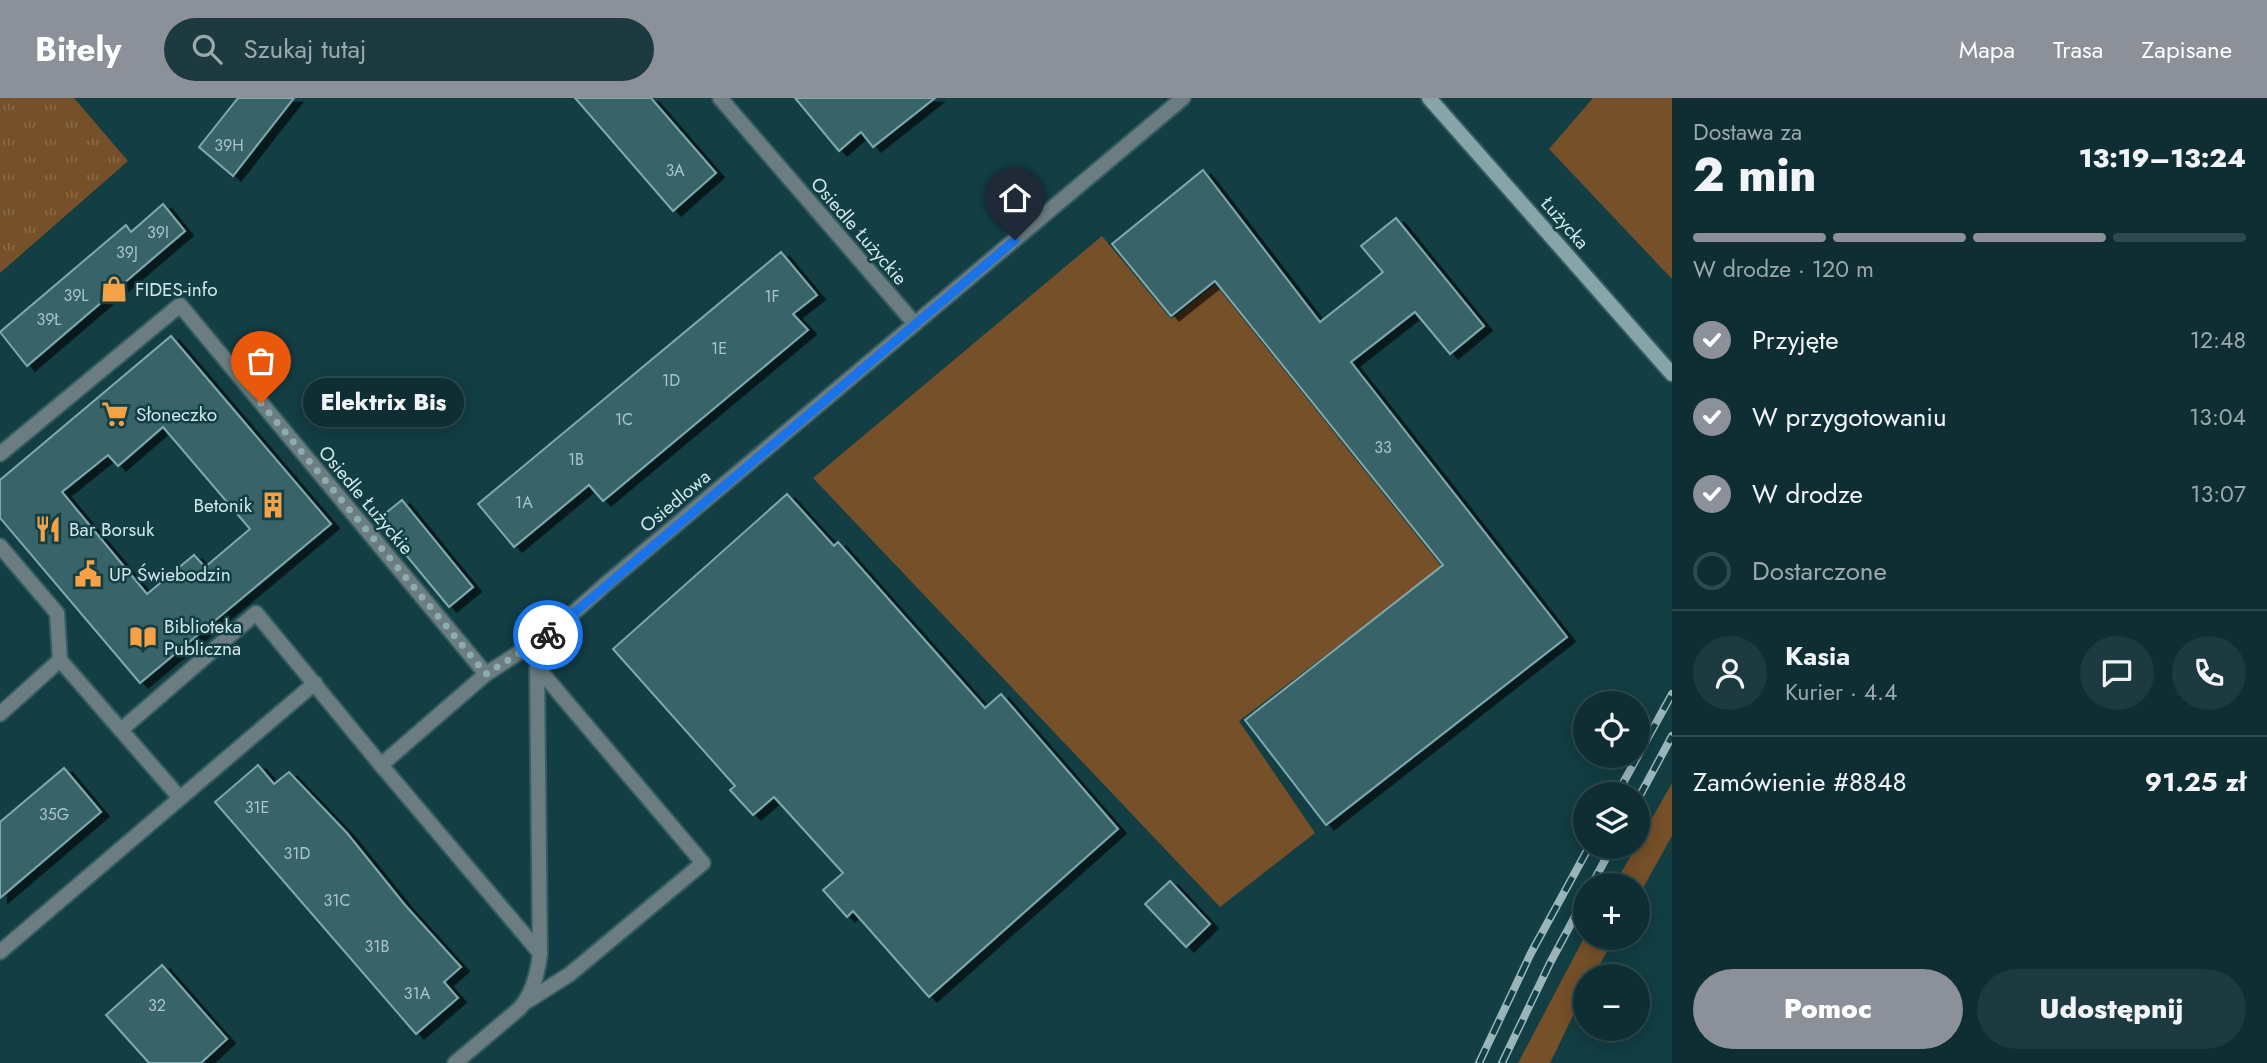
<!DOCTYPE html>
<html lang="pl">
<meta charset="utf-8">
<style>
:root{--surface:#0e2e33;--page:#1c3a3f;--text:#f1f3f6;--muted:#9ba8ac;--line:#2e4a4e;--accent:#8c9099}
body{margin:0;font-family:Jost,sans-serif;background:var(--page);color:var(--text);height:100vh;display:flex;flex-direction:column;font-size:26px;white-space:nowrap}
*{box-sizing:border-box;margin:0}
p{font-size:23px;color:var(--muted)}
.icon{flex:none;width:38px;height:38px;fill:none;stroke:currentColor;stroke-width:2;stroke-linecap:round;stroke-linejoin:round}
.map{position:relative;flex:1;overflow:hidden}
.side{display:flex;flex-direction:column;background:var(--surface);width:595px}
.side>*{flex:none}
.buttons{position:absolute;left:1573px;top:593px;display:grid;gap:14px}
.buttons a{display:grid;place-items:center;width:77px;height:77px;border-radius:50%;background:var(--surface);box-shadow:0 4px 18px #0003,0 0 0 2px var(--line);font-size:35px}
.pin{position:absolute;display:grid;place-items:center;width:60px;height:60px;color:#fff;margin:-72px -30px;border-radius:50% 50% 50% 0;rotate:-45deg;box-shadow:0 0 7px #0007}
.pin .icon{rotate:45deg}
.courier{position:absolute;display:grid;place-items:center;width:70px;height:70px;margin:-35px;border:5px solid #1a73e8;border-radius:50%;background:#fff;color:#222;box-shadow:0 2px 9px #0007}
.bubble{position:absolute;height:49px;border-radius:24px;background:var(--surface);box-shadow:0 4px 18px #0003,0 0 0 2px var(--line);font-size:23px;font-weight:800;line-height:49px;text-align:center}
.overview em{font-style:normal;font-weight:800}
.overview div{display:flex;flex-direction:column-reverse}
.overview{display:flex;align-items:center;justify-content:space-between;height:119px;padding:0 21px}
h1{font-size:46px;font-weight:800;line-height:52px}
.bar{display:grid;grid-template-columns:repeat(4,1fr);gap:10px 7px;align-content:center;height:84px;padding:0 21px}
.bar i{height:9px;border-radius:5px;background:var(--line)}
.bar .selected{background:var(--accent)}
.bar p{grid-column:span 4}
.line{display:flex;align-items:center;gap:18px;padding:0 21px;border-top:2px solid var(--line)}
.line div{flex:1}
.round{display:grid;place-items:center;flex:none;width:74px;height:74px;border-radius:37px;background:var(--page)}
ol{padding:0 21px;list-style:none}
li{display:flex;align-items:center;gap:21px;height:77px}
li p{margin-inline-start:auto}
li .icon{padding:7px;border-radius:50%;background:var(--accent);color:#fff;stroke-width:4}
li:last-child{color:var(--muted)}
li i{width:38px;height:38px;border:4px solid var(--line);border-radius:50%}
.cta{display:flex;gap:14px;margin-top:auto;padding:14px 21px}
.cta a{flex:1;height:80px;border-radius:42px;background:var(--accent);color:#fff;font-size:28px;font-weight:800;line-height:80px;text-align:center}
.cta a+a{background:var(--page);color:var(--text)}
header{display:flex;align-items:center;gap:42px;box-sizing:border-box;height:98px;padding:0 35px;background:var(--accent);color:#fff}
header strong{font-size:33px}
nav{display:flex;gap:38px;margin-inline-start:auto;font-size:24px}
.search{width:490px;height:63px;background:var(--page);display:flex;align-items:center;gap:18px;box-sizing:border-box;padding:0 24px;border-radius:38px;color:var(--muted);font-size:26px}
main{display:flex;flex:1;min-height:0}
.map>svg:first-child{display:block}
.green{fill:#755029}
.park{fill:url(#park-tufts)}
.building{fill:#396369;stroke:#7da9af;stroke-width:2;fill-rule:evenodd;filter:url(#shadow)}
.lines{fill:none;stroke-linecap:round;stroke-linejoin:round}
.street-casing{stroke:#345c62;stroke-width:18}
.secondary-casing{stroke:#345c62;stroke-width:18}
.street{stroke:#6b7d80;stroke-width:14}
.secondary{stroke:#87a4a8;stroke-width:14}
.rail-casing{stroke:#99b5ba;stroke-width:8}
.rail{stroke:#123e44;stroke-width:5;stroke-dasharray:16;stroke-linecap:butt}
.done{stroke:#8eabb0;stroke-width:7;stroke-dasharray:0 12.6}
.route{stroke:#1a73e8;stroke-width:9}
.labels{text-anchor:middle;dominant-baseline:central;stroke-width:5;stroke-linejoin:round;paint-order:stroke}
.number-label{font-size:16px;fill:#aac5ca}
.street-label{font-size:19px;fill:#d0e6ea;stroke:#123e44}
.poi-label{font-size:19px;fill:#d0e6ea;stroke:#123e44;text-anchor:start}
</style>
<header>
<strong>Bitely</strong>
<div class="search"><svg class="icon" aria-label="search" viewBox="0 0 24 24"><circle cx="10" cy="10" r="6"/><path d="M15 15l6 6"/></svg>Szukaj tutaj</div>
<nav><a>Mapa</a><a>Trasa</a><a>Zapisane</a></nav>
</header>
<main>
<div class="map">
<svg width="1672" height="965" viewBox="0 0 1672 965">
<defs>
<pattern id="park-tufts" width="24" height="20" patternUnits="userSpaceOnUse" patternTransform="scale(1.75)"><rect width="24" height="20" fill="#755029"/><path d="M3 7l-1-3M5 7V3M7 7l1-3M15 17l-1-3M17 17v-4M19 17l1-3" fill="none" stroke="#886948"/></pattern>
<filter id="shadow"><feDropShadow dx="8" dy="4.5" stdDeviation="0" flood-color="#0009"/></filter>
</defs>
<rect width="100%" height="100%" fill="#123e44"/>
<g class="green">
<path d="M1593,0H1672V181L1549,51Z"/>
<path d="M1102,138L1171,221L1215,186L1442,469L1239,623L1315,735L1220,809L813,380Z"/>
<path d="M1672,685V738L1638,799V788L1614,787L1636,749H1638V745Z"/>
<path d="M1585,838L1586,840H1615L1593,878H1586L1585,893L1550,965H1518Z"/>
</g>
<path class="park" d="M0,0H74L128,63L0,175Z"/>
<g class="building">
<path d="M238,0H294L233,78L199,49Z"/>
<path d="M575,0H651L716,75L673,113Z"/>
<path d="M795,0H935L873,49L861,34L839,53Z"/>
<path d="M1203,72L1320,224L1383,174L1361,148L1396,120L1484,228L1450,256L1415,214L1351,264L1567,539L1326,727L1245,622L1443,467L1215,183L1171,218L1112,146Z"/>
<path d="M163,106L185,133L27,268L0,234L126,127L131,134Z"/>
<path d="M781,154L817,197L793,216L808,232L603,403L589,387L514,449L478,406Z"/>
<path d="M171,238L331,426L140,585L0,420V382ZM163,329L250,431L205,469L194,457L147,496L62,394L108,357L118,368Z"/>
<path d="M787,396L834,448L838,444L985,610L1001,596L1118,731L929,899L853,813L847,819L823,792L843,775L774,699L753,717L730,692L735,688L613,551Z"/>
<path d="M402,402L473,489L449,509L377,422Z"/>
<path d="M258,667L274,686L289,674L347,735L405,807L461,869L444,884L458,900L416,936L215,704Z"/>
<path d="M64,670L101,714L0,800V724Z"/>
<path d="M1170,783L1210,826L1186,849L1145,806Z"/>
<path d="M162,867L227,941L201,965H149L106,917Z"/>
</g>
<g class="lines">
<g class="street-casing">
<g id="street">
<path d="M720,0L915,226"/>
<path d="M0,356L180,207L486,576"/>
<path d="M0,448L57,515L60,562L0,616"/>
<path d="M60,562L180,700"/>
<path d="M121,632L256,515L381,667"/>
<path d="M0,854L315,585"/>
<path d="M540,855L381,667L486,576L551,534"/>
<path d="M526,904L570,876L703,765L537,569"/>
<path d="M455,965L519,911C533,896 538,874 540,855L537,569L552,534L607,485L1183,0"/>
</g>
</g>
<g class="secondary-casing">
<path id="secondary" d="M1429,0L1672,276"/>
</g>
<use href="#street" class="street"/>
<use href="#secondary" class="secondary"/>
<g class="rail-casing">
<g id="rail">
<path d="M1617,696L1672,596"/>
<path d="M1638,701L1672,638"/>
<path d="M1591,788L1612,749"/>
<path d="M1479,965L1531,855L1589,749"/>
<path d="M1502,965L1550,865L1586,798"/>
</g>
</g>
<use href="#rail" class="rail"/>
</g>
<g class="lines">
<path class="done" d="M261,305L486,576L548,537"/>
<path class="route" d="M548,537L1015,142"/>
</g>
<defs>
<g id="shop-bare" transform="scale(2.1)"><path d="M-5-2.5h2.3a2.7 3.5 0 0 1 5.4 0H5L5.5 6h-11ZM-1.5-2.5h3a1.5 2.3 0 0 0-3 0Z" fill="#f5a246" stroke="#123e44" stroke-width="2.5" paint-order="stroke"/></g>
<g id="supermarket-bare" transform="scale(2.1)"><path d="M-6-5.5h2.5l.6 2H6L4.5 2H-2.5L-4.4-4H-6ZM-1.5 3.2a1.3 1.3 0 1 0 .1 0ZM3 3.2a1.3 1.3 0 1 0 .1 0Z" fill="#f5a246" stroke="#123e44" stroke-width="2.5" paint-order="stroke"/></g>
<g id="building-bare" transform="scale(2.1)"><path d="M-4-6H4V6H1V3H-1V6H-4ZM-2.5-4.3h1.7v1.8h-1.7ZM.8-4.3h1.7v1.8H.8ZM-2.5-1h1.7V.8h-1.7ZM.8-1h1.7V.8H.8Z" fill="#f5a246" stroke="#123e44" stroke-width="2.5" paint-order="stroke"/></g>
<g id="restaurant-bare" transform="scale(2.1)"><path d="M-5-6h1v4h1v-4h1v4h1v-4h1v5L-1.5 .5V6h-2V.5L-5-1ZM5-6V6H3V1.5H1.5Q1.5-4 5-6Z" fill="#f5a246" stroke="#123e44" stroke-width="2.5" paint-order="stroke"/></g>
<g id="civic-bare" transform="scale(2.1)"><path d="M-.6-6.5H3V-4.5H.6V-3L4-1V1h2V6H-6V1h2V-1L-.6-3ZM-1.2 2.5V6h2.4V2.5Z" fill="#f5a246" stroke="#123e44" stroke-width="2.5" paint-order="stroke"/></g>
<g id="library-bare" transform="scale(2.1)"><path d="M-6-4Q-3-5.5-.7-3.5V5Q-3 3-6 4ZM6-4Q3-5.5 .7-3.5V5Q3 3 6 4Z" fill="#f5a246" stroke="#123e44" stroke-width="2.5" paint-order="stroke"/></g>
</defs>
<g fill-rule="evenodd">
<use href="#shop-bare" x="114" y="191"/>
<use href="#supermarket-bare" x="115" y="316"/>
<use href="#building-bare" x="273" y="407"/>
<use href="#restaurant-bare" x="48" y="431"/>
<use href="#civic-bare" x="88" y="476"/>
<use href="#library-bare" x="143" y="539"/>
</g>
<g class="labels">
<g class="number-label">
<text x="229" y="47">39H</text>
<text x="675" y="72">3A</text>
<text x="158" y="134">39I</text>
<text x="127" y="154">39J</text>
<text x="76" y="197">39L</text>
<text x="772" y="198">1F</text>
<text x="49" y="221">39Ł</text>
<text x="719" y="250">1E</text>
<text x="671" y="282">1D</text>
<text x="624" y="321">1C</text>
<text x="1383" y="349">33</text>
<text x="576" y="361">1B</text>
<text x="524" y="404">1A</text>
<text x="257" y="709">31E</text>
<text x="54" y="716">35G</text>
<text x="297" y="755">31D</text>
<text x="337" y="802">31C</text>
<text x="377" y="848">31B</text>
<text x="417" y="895">31A</text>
<text x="157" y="907">32</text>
</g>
<g class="street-label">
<text transform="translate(1565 125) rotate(49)">Łużycka</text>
<text transform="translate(859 133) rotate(49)">Osiedle Łużyckie</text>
<text transform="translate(366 402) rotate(50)">Osiedle Łużyckie</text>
<text transform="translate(675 403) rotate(-40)">Osiedlowa</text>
</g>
<g class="poi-label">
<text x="135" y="191">FIDES-info</text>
<text x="136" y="316">Słoneczko</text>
<text x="252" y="407" text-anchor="end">Betonik</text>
<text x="69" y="431">Bar Borsuk</text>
<text x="109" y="476">UP Świebodzin</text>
<text x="164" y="528">Biblioteka<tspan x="164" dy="22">Publiczna</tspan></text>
</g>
</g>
</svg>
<div class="buttons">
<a><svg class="icon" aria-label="locate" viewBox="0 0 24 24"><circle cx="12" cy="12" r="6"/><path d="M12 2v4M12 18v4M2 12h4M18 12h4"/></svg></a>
<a><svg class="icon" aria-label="layers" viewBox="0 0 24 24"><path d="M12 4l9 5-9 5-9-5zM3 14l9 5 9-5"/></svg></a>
<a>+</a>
<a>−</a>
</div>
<div class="pin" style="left:261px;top:305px;background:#ea580c"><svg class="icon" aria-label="bag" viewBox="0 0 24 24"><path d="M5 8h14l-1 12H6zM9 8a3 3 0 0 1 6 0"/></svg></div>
<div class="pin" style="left:1015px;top:142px;background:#1f2937"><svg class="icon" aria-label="home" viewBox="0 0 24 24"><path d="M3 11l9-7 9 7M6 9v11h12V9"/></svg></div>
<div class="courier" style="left:548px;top:537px"><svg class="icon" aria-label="bike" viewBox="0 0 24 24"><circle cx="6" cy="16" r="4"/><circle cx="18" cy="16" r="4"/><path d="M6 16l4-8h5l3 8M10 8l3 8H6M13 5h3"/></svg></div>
<div class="bubble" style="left:303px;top:280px;width:161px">Elektrix Bis</div>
</div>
<section class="side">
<div class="overview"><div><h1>2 min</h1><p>Dostawa za</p></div><em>13:19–13:24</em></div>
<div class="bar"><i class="selected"></i><i class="selected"></i><i class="selected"></i><i></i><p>W drodze · 120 m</p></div>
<ol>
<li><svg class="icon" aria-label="check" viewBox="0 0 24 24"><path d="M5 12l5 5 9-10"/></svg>Przyjęte<p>12:48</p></li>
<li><svg class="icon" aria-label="check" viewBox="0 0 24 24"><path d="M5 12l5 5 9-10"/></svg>W przygotowaniu<p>13:04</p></li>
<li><svg class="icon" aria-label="check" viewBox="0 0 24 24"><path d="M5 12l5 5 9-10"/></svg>W drodze<p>13:07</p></li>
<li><i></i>Dostarczone</li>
</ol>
<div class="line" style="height:126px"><a class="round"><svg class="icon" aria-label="person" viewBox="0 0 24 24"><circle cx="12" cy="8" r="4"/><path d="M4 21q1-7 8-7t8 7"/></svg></a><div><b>Kasia</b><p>Kurier · 4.4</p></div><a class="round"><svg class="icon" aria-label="chat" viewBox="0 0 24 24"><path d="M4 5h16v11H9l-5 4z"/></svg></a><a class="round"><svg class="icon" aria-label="phone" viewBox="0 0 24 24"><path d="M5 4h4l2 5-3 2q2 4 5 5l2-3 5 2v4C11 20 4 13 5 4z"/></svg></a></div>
<div class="line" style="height:91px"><div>Zamówienie #8848</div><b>91.25 zł</b></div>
<div class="cta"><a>Pomoc</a><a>Udostępnij</a></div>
</section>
</main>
